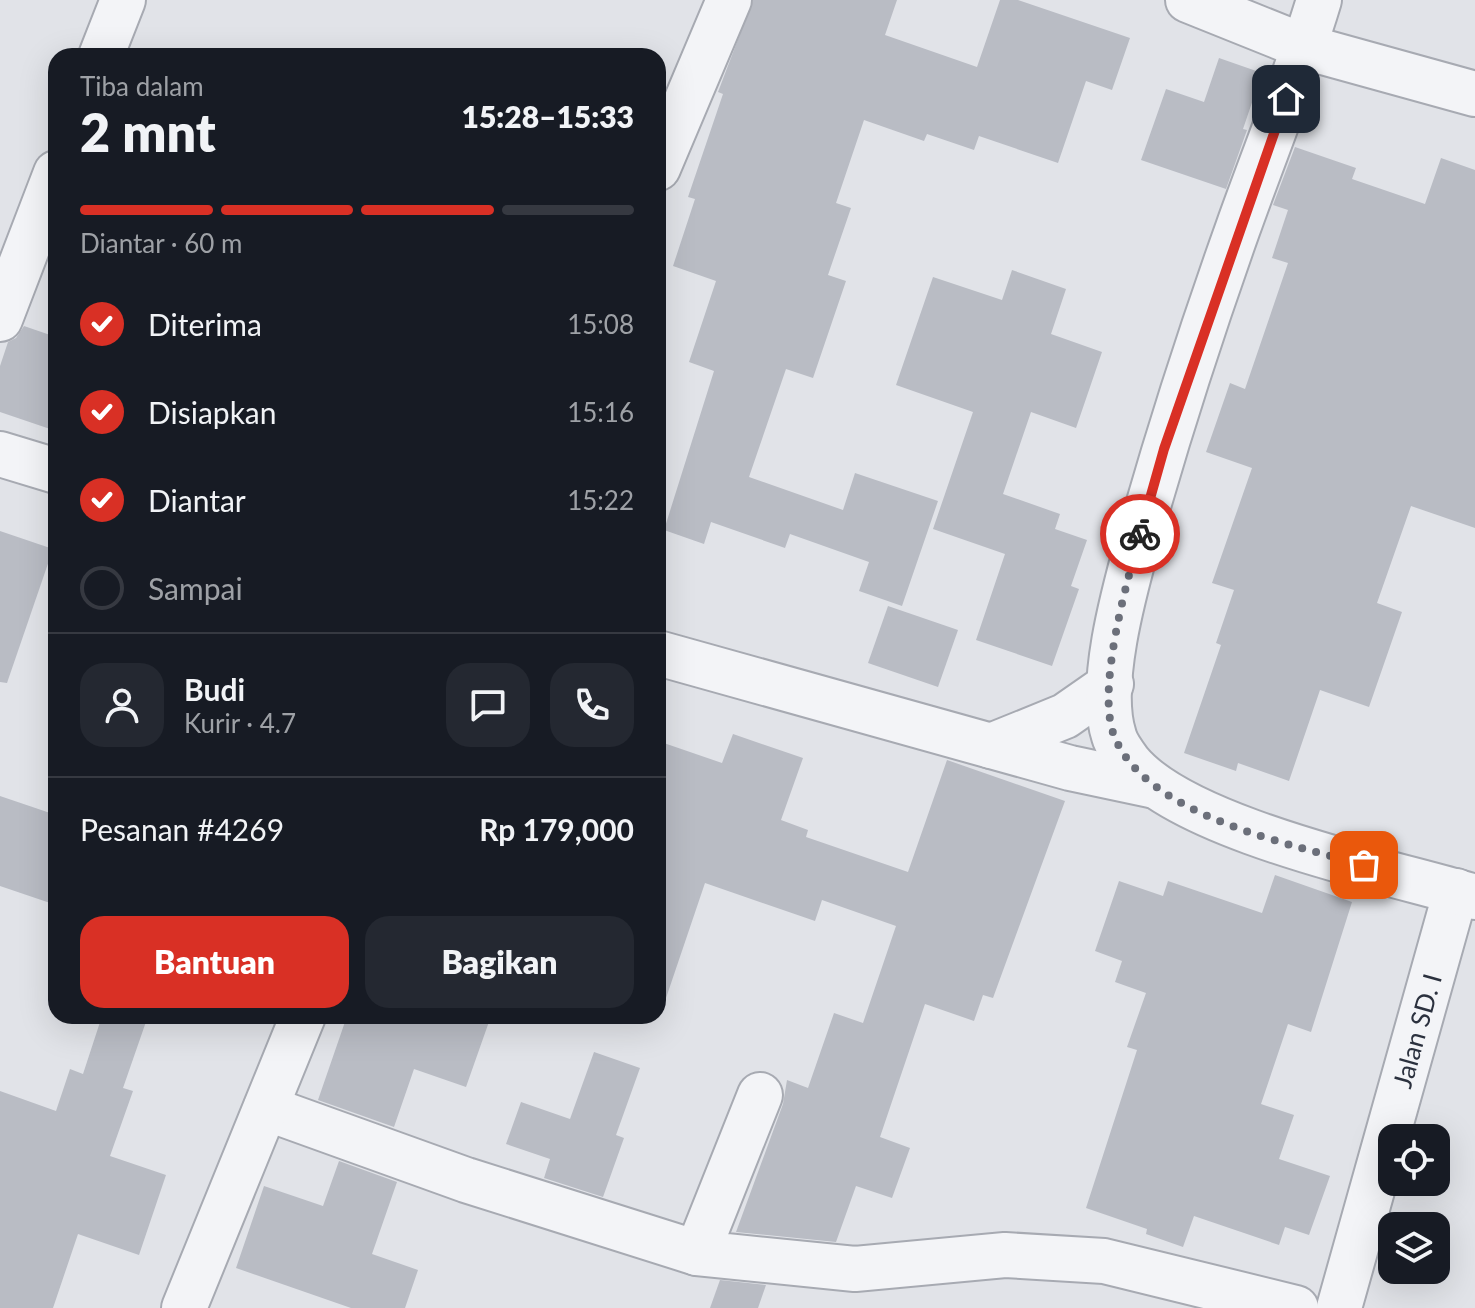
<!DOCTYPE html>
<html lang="id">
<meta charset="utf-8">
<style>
:root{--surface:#171b24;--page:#242831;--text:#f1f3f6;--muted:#9ea1a6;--line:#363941;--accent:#d93025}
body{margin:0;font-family:Lato,sans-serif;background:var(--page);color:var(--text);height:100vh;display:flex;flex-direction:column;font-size:30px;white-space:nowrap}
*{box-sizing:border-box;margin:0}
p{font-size:26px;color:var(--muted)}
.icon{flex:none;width:44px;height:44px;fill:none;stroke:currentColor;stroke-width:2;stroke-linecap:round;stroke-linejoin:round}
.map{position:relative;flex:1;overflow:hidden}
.details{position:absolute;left:48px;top:48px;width:618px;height:976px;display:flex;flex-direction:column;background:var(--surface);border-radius:24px;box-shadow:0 8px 32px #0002}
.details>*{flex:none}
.controls{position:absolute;left:1378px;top:1124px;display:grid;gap:16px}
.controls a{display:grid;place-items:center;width:72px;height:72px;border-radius:16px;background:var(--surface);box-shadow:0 8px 32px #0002;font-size:40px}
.pin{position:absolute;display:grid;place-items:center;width:68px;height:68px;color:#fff;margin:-34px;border-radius:16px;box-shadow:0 4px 12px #0006}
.courier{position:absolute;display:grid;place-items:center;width:80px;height:80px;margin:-40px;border:6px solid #d93025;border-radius:50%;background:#fff;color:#222;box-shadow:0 2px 10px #0007}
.head em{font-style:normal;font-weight:800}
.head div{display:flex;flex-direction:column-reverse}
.head{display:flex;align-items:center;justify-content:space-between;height:136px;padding:0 32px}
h1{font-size:52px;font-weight:800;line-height:60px}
.bar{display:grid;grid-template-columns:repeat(4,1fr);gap:12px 8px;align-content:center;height:96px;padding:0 32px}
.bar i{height:10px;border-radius:6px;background:var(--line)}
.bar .selected{background:var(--accent)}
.bar p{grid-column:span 4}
.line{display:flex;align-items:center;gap:20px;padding:0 32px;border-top:2px solid var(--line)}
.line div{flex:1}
.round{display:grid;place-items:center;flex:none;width:84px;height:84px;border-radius:24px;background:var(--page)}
ol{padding:0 32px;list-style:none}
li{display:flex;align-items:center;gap:24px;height:88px}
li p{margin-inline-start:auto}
li .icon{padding:8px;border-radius:50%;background:var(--accent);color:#fff;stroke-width:4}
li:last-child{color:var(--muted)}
li i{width:44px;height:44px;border:4px solid var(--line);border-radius:50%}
.action{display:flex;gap:16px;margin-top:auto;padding:16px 32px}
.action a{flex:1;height:92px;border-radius:24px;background:var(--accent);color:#fff;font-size:32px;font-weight:800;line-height:92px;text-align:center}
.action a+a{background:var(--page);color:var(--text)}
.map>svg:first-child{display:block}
.building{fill:#b9bcc4}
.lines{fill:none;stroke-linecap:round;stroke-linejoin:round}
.minor-casing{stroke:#a7aab2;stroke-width:48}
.tertiary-casing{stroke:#a7aab2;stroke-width:48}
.minor{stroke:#f3f4f7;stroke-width:44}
.tertiary{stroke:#f3f4f7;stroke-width:44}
.done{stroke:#6b6f7a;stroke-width:8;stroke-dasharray:0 14.4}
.route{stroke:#d93025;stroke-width:10}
.labels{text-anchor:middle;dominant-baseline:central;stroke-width:6;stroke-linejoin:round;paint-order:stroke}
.street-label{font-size:26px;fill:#2b313e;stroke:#f0f2f6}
</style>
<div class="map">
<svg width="1475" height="1308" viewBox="0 0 1475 1308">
<rect width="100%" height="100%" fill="#e1e3e8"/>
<g class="building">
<path d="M753,0H897L885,35L977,67L1000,0H1018L1130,38L1112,90L1086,81L1058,163L979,136L974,150L927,134L924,141L864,120L836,203L851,208L828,275L846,281L813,378L786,369L749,477L843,510L855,473L938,501L902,606L859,591L869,562L790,534L785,548L711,522L704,544L664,530L714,371L689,362L716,281L673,266L695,199L688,197L723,94L718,92Z"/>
<path d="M1219,58L1262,73L1243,129L1247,130L1226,189L1141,160L1166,89L1204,102Z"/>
<path d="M1295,147L1356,168L1352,179L1425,204L1441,158L1475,170V528L1411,506L1377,603L1402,612L1369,707L1320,690L1289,781L1238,763L1236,771L1184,753L1221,645L1216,643L1234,590L1212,583L1252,468L1206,452L1230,383L1245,389L1288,263L1272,258L1288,210L1273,205Z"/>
<path d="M1012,270L1066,289L1051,334L1102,352L1076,428L1031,412L1003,494L1060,514L1055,529L1087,540L1071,586L1079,589L1052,666L976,640L1005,554L933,529L973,412L896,385L933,277L1002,300Z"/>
<path d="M24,326L56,337V431L0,412V366L8,342L16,338Z"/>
<path d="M0,531L53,549L7,683L0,682Z"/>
<path d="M888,606L958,630L938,687L868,663Z"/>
<path d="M733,734L803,758L781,820L808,830L806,837L908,872L947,760L1065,801L993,998L983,995L974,1021L925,1004L880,1137L910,1148L892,1198L856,1186L836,1242L736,1232L783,1104L787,1080L808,1088L834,1013L863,1023L896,926L822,900L815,921L705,883L665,1001L658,999V741L722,763Z"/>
<path d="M0,796L56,815V905L0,886Z"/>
<path d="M1275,875L1352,902L1311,1032L1288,1024L1261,1104L1294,1115L1279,1159L1330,1176L1309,1235L1285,1227L1279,1245L1194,1216L1183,1247L1146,1234L1147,1229L1086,1208L1137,1050L1127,1047L1146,993L1115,982L1122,961L1095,951L1119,881L1163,896L1168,881L1262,913Z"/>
<path d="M102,1016H148L123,1088L133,1091L110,1156L166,1175L139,1255L78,1234L53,1308H0V1091L56,1111L70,1069L83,1074Z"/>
<path d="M347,1016H491L466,1087L414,1069L394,1127L318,1100Z"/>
<path d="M594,1052L640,1068L616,1135L624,1138L603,1197L544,1178L550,1159L506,1144L521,1102L570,1119Z"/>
<path d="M339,1161L397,1182L372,1254L418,1270L405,1308H351L236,1268L264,1186L323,1206Z"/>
<path d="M720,1280L766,1285L758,1308H710Z"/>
</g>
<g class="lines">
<g class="minor-casing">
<g id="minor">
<path d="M1188,0L1305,47L1475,94"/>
<path d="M101,56L123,0"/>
<path d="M658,168L729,0"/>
<path d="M0,319L56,173"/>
<path d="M0,454L56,471"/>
<path d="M658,653L1070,768L1155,786"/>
<path d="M991,746L1065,716L1111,684"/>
<path d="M760,1095L697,1253L855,1269L1005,1255L1104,1261L1296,1308"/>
<path d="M266,1108L466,1180L697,1253"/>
<path d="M184,1308L303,1016"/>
<path id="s1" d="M1339,1308L1456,891"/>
</g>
</g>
<g class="tertiary-casing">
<path id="tertiary" d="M1319,0C1296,77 1265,152 1238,228C1202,329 1169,431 1140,534C1126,585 1097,684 1114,736C1116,744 1124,755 1129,762C1185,830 1388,871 1475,897"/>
</g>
<use href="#minor" class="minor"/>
<use href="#tertiary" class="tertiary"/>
</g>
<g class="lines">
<path class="done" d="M1140,534C1127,582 1095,692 1115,738C1148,816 1290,844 1364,865"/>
<path class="route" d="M1140,534L1164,449L1286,99"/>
</g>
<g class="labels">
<g class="street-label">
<text stroke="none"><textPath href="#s1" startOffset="288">Jalan SD. I</textPath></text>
</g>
</g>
</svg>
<div class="controls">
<a><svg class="icon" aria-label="locate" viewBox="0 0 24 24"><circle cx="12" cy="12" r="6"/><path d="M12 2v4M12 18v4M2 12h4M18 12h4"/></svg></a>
<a><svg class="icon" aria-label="layers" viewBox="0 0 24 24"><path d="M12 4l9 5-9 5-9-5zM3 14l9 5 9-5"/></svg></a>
</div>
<div class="pin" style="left:1364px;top:865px;background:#ea580c"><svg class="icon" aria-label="bag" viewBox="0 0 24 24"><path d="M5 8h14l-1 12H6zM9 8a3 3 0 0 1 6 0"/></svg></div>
<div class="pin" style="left:1286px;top:99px;background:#1f2937"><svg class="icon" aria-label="home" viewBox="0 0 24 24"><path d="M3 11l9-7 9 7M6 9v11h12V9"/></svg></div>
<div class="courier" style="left:1140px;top:534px"><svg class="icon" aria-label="bike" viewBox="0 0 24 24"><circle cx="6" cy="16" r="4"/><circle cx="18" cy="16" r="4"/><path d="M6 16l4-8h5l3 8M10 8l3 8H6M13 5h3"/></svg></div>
<section class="details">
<div class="head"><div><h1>2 mnt</h1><p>Tiba dalam</p></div><em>15:28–15:33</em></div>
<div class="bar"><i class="selected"></i><i class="selected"></i><i class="selected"></i><i></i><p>Diantar · 60 m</p></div>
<ol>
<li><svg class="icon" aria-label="check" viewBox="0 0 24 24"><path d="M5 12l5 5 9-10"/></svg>Diterima<p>15:08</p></li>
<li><svg class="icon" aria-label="check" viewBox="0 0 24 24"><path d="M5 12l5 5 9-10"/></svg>Disiapkan<p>15:16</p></li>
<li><svg class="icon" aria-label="check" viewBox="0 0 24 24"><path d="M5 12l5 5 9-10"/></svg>Diantar<p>15:22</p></li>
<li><i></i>Sampai</li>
</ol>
<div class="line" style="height:144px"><a class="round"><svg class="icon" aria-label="person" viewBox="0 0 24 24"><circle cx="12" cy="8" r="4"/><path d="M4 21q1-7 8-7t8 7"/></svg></a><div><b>Budi</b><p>Kurir · 4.7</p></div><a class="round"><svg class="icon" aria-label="chat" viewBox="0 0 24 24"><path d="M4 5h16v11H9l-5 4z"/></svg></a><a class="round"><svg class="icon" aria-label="phone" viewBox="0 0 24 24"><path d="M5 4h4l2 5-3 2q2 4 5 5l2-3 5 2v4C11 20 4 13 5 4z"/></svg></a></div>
<div class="line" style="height:104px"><div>Pesanan #4269</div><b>Rp 179,000</b></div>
<div class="action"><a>Bantuan</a><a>Bagikan</a></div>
</section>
</div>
